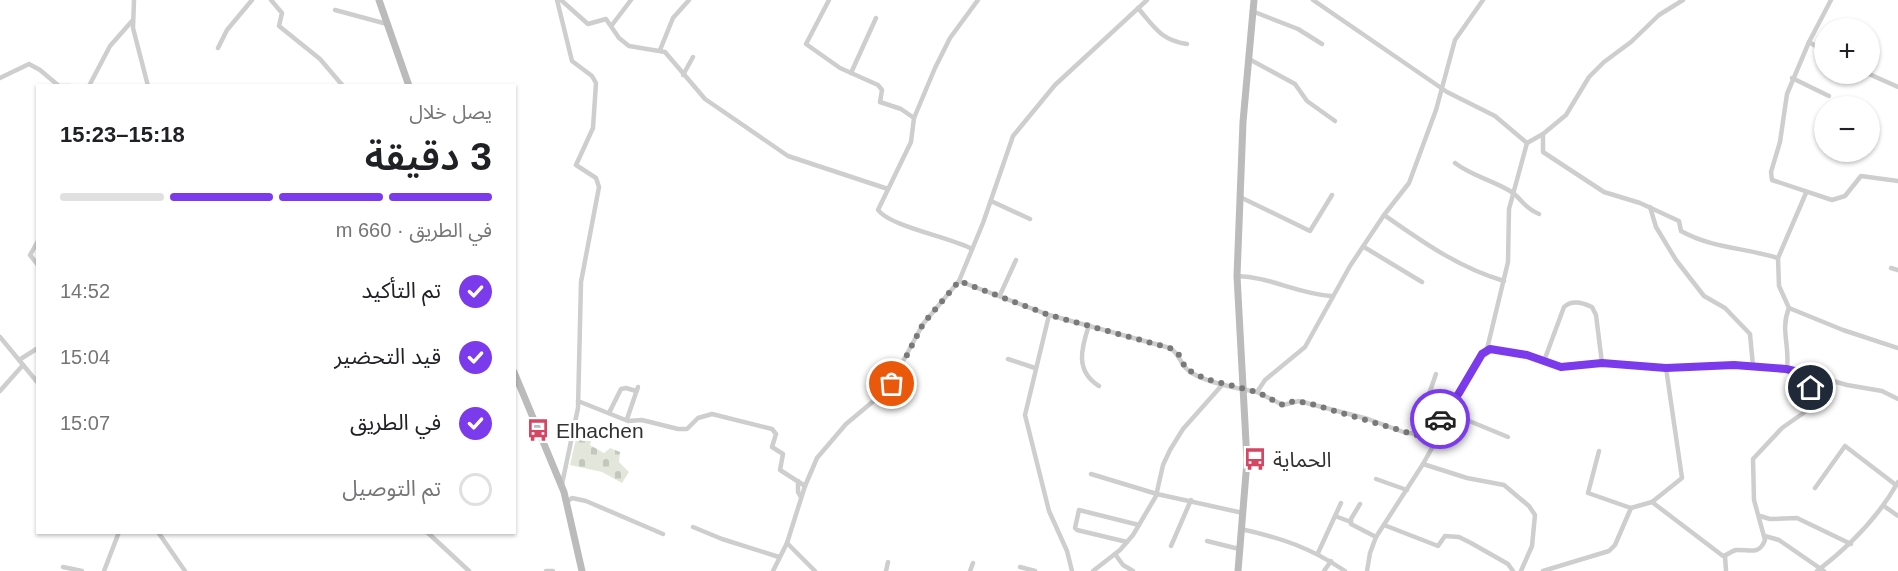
<!DOCTYPE html>
<html lang="ar">
<meta charset="utf-8">
<style>
:root{--surface:#fff;--page:#f2f2f2;--text:#202124;--muted:#757577;--line:#e0e0e0;--accent:#7c3aed}
body{margin:0;font-family:Helvetica,"Noto Sans Arabic",sans-serif;background:var(--page);color:var(--text);direction:rtl;height:100vh;display:flex;flex-direction:column;font-size:22px;white-space:nowrap}
*{box-sizing:border-box;margin:0}
p{font-size:20px;color:var(--muted)}
.icon{flex:none;width:33px;height:33px;fill:none;stroke:currentColor;stroke-width:2;stroke-linecap:round;stroke-linejoin:round}
.map{position:relative;flex:1;overflow:hidden;direction:ltr}
.drawer{position:absolute;left:36px;top:84px;width:480px;height:450px;display:flex;flex-direction:column;background:var(--surface);border-radius:0px;box-shadow:0 2px 4px #0004;direction:rtl}
.drawer>*{flex:none}
.buttons{position:absolute;left:1814px;top:18px;display:grid;gap:12px}
.buttons a{display:grid;place-items:center;width:66px;height:66px;border-radius:50%;background:var(--surface);box-shadow:0 2px 4px #0004;font-size:30px}
.pin{position:absolute;display:grid;place-items:center;width:51px;height:51px;color:#fff;margin:-26px;border:3px solid #fff;border-radius:50%;box-shadow:0 2px 6px #0007}
.courier{position:absolute;display:grid;place-items:center;width:60px;height:60px;margin:-30px;border:4px solid #7c3aed;border-radius:50%;background:#fff;color:#222;box-shadow:0 2px 8px #0007}
.headline em{font-style:normal;font-weight:600}
.headline div{display:flex;flex-direction:column-reverse}
.headline{display:flex;align-items:center;justify-content:space-between;height:102px;padding:0 24px}
h1{font-size:39px;font-weight:600;line-height:45px}
.bar{display:grid;grid-template-columns:repeat(4,1fr);gap:9px 6px;align-content:center;height:72px;padding:0 24px}
.bar i{height:8px;border-radius:4px;background:var(--line)}
.bar .active{background:var(--accent)}
.bar p{grid-column:span 4}
ol{padding:0 24px;list-style:none}
li{display:flex;align-items:center;gap:18px;height:66px}
li p{margin-inline-start:auto}
li .icon{padding:6px;border-radius:50%;background:var(--accent);color:#fff;stroke-width:4}
li:last-child{color:var(--muted)}
li i{width:33px;height:33px;border:3px solid var(--line);border-radius:50%}
.map>svg:first-child{display:block}
.cemetery{fill:url(#cemetery-stones)}
.lines{fill:none;stroke-linecap:round;stroke-linejoin:round}
.minor{stroke:#cecece;stroke-width:4.5}
.secondary{stroke:#bbb;stroke-width:7}
.done{stroke:#797979;stroke-width:6;stroke-dasharray:0 10.8}
.route{stroke:#7c3aed;stroke-width:8}
.labels{text-anchor:middle;dominant-baseline:central;stroke-width:6;stroke-linejoin:round;paint-order:stroke}
.poi-label{font-size:21px;fill:#313131;stroke:#fff;text-anchor:start}
</style>
<div class="map">
<svg width="1898" height="571" viewBox="0 0 1898 571">
<defs>
<pattern id="cemetery-stones" width="16" height="16" patternUnits="userSpaceOnUse" patternTransform="scale(1.5)"><rect width="16" height="16" fill="#e3e7db"/><path d="M2 7V4a2 2 0 0 1 4 0v3zM10 15v-3a2 2 0 0 1 4 0v3z" fill="#c3c7bc"/></pattern>
</defs>
<rect width="100%" height="100%" fill="#fff"/>
<path class="cemetery" d="M576,439L591,441L590,445L604,453L610,448L620,452L619,462L629,472L622,483L602,472L570,465Z"/>
<g class="lines">
<g class="minor">
<path d="M134,0L133,28L148,86"/>
<path d="M271,0L282,13L279,26L320,59L343,86"/>
<path d="M557,0L572,61L592,76L596,83L593,128L576,165L596,178L599,187L581,282L578,408L562,484"/>
<path d="M561,0L588,24L606,19L619,38L629,46L665,52L705,99L788,156L888,189"/>
<path d="M829,0L806,44L840,68L878,85L882,90L880,102L901,109L914,118"/>
<path d="M1313,0L1447,92L1495,116L1527,143L1509,209L1508,262L1487,349L1439,420L1432,448L1423,464L1376,537L1370,553L1367,571"/>
<path d="M1831,0L1809,42L1787,94L1780,142L1771,172L1772,180L1832,200L1845,196L1861,176L1898,181"/>
<path d="M1138,8C1155,28 1161,40 1187,44"/>
<path d="M335,10L387,24"/>
<path d="M1252,11L1298,29L1322,44"/>
<path d="M612,25L631,0"/>
<path d="M1809,42L1824,51"/>
<path d="M218,48L227,30L252,0"/>
<path d="M660,50L673,18L689,0"/>
<path d="M1249,59L1295,84L1307,101L1335,121"/>
<path d="M851,73L876,18"/>
<path d="M1869,74L1898,87"/>
<path d="M683,75L693,57"/>
<path d="M0,78L29,64L40,70L59,86"/>
<path d="M1792,78L1829,96"/>
<path d="M59,86H70"/>
<path d="M89,86L110,46L132,21"/>
<path d="M1543,134V152L1604,192L1640,203L1679,221L1681,231C1711,248 1746,248 1778,258"/>
<path d="M1527,143L1543,134L1566,115L1589,77L1604,62L1631,42L1659,15L1683,0"/>
<path d="M1455,163C1472,176 1492,180 1510,191C1522,198 1521,206 1539,214"/>
<path d="M1240,197L1310,231L1332,195"/>
<path d="M991,201L1030,219"/>
<path d="M1650,207L1656,227L1676,260L1704,296L1725,308L1750,334L1753,366"/>
<path d="M1384,215C1421,241 1459,268 1504,281"/>
<path d="M38,241L30,255L38,265"/>
<path d="M1364,247L1422,282"/>
<path d="M972,249C950,237 891,227 878,210L911,142L914,118L935,68L950,38L978,0"/>
<path d="M1891,268L1898,270"/>
<path d="M1237,276C1271,277 1295,293 1331,296"/>
<path d="M959,281L1049,315L1170,348C1180,354 1180,364 1188,370C1201,382 1240,389 1257,392L1265,380L1305,347L1350,266L1384,215L1409,183L1436,110L1455,40L1483,0"/>
<path d="M1000,295L1016,260"/>
<path d="M1789,308L1843,330L1898,348"/>
<path d="M1049,315L1025,415L1049,511L1067,551L1072,571"/>
<path d="M1089,325C1081,349 1075,371 1099,386"/>
<path d="M0,337L38,383"/>
<path d="M1487,349L1527,355L1561,367L1602,363L1666,368L1734,365L1787,368L1847,385L1882,391L1898,399"/>
<path d="M1008,359L1035,368"/>
<path d="M19,360L38,348"/>
<path d="M1544,361L1564,307C1572,299 1583,303 1592,307L1596,315L1602,363"/>
<path d="M1787,368C1790,346 1780,329 1789,308L1779,286L1778,258L1806,193"/>
<path d="M1436,374L1429,394L1453,401"/>
<path d="M0,391L23,365"/>
<path d="M1257,392L1283,405L1299,401L1368,419L1406,433L1435,434"/>
<path d="M578,401L628,421L642,420L678,429H687L698,418L712,414L772,429L776,434L772,447L783,454L780,470L805,486"/>
<path d="M1445,411L1508,437"/>
<path d="M609,413L621,389L626,388L636,391"/>
<path d="M627,419L638,387"/>
<path d="M1599,451L1588,493L1631,508"/>
<path d="M1423,464L1467,478L1504,485L1529,506L1535,515L1532,546L1521,571"/>
<path d="M1091,474L1157,494L1243,513"/>
<path d="M1376,479L1407,490"/>
<path d="M798,481V492L801,497"/>
<path d="M1815,488L1845,446L1896,485"/>
<path d="M567,502L572,498L586,501L663,534"/>
<path d="M1652,502L1723,556C1728,555 1731,551 1736,550C1749,549 1759,556 1765,540L1754,500L1753,459L1782,428L1812,407L1814,404L1812,375"/>
<path d="M1360,504L1351,519V524L1376,537"/>
<path d="M1884,506L1898,516"/>
<path d="M1335,516L1351,522"/>
<path d="M1760,516L1770,519L1797,518L1851,544"/>
<path d="M1384,525L1438,546L1445,536L1459,537L1471,543L1508,564L1513,571"/>
<path d="M693,527L722,539L779,557"/>
<path d="M1241,529C1282,538 1311,548 1345,571"/>
<path d="M158,532L185,571"/>
<path d="M427,532L469,571"/>
<path d="M1765,536L1779,540L1824,571"/>
<path d="M1207,541L1239,549"/>
<path d="M1127,542L1077,530L1075,528L1079,510L1139,525"/>
<path d="M787,543L815,571"/>
<path d="M1171,546L1191,500"/>
<path d="M1318,553L1341,503"/>
<path d="M1115,554L1123,565L1133,571"/>
<path d="M1725,556L1726,571"/>
<path d="M63,567L82,571"/>
<path d="M1020,567L1035,571"/>
<path d="M104,571L119,532"/>
<path d="M546,571H553"/>
<path d="M773,571L787,543L805,486L817,458L846,424L888,389L923,324L959,281L983,223L1013,136L1055,85L1147,0"/>
<path d="M886,571L888,562"/>
<path d="M970,571L973,563"/>
<path d="M1093,571L1120,550L1133,535L1156,496L1163,465L1170,450L1183,429L1223,384"/>
<path d="M1324,571L1331,561"/>
<path d="M1543,571L1609,551L1615,545L1631,508L1652,502L1682,478L1666,368"/>
<path d="M1817,571C1850,546 1878,518 1898,482"/>
</g>
<g class="secondary">
<path d="M379,0L409,86"/>
<path d="M514,372L564,492L582,571"/>
<path d="M1238,571L1247,461L1237,276L1243,122L1254,0"/>
</g>
</g>
<g class="lines">
<path class="done" d="M892,384L923,324L959,281L1049,315L1170,348L1179,355L1186,369L1206,379L1257,392L1283,405L1294,401L1308,403L1416,435L1435,434L1440,419"/>
<path class="route" d="M1440,419L1459,393L1482,354L1490,349L1527,355L1561,367L1602,363L1666,368L1734,365L1786,369L1812,375L1811,388"/>
</g>
<defs>
<g id="bus-bare" transform="scale(1.8)"><path d="M-5-6H5V4H4V6H2V4H-2V6H-4V4H-5ZM-3.5-4V0h7V-4ZM-3.5 1.2v1.5H-2V1.2ZM2 1.2v1.5H3.5V1.2Z" fill="#d54663" stroke="#fff" stroke-width="2.5" paint-order="stroke"/></g>
</defs>
<g fill-rule="evenodd">
<use href="#bus-bare" x="538" y="430"/>
<use href="#bus-bare" x="1255" y="459"/>
</g>
<g class="labels">
<g class="poi-label">
<text x="556" y="430">Elhachen</text>
<text x="1273" y="459">الحماية</text>
</g>
</g>
</svg>
<div class="buttons">
<a>+</a>
<a>−</a>
</div>
<div class="pin" style="left:892px;top:384px;background:#ea580c"><svg class="icon" aria-label="bag" viewBox="0 0 24 24"><path d="M5 8h14l-1 12H6zM9 8a3 3 0 0 1 6 0"/></svg></div>
<div class="pin" style="left:1811px;top:388px;background:#1f2937"><svg class="icon" aria-label="home" viewBox="0 0 24 24"><path d="M3 11l9-7 9 7M6 9v11h12V9"/></svg></div>
<div class="courier" style="left:1440px;top:419px"><svg class="icon" aria-label="car" viewBox="0 0 24 24"><path d="M5 17H2v-5l4-1 3-4h7l3 4 3 1v5h-3M9 17h6M6 11h13"/><circle cx="7" cy="17" r="2"/><circle cx="17" cy="17" r="2"/></svg></div>
<section class="drawer">
<div class="headline"><div><h1>3 دقيقة</h1><p>يصل خلال</p></div><em>15:18–15:23</em></div>
<div class="bar"><i class="active"></i><i class="active"></i><i class="active"></i><i></i><p>في الطريق · 660 m</p></div>
<ol>
<li><svg class="icon" aria-label="check" viewBox="0 0 24 24"><path d="M5 12l5 5 9-10"/></svg>تم التأكيد<p>14:52</p></li>
<li><svg class="icon" aria-label="check" viewBox="0 0 24 24"><path d="M5 12l5 5 9-10"/></svg>قيد التحضير<p>15:04</p></li>
<li><svg class="icon" aria-label="check" viewBox="0 0 24 24"><path d="M5 12l5 5 9-10"/></svg>في الطريق<p>15:07</p></li>
<li><i></i>تم التوصيل</li>
</ol>
</section>
</div>
